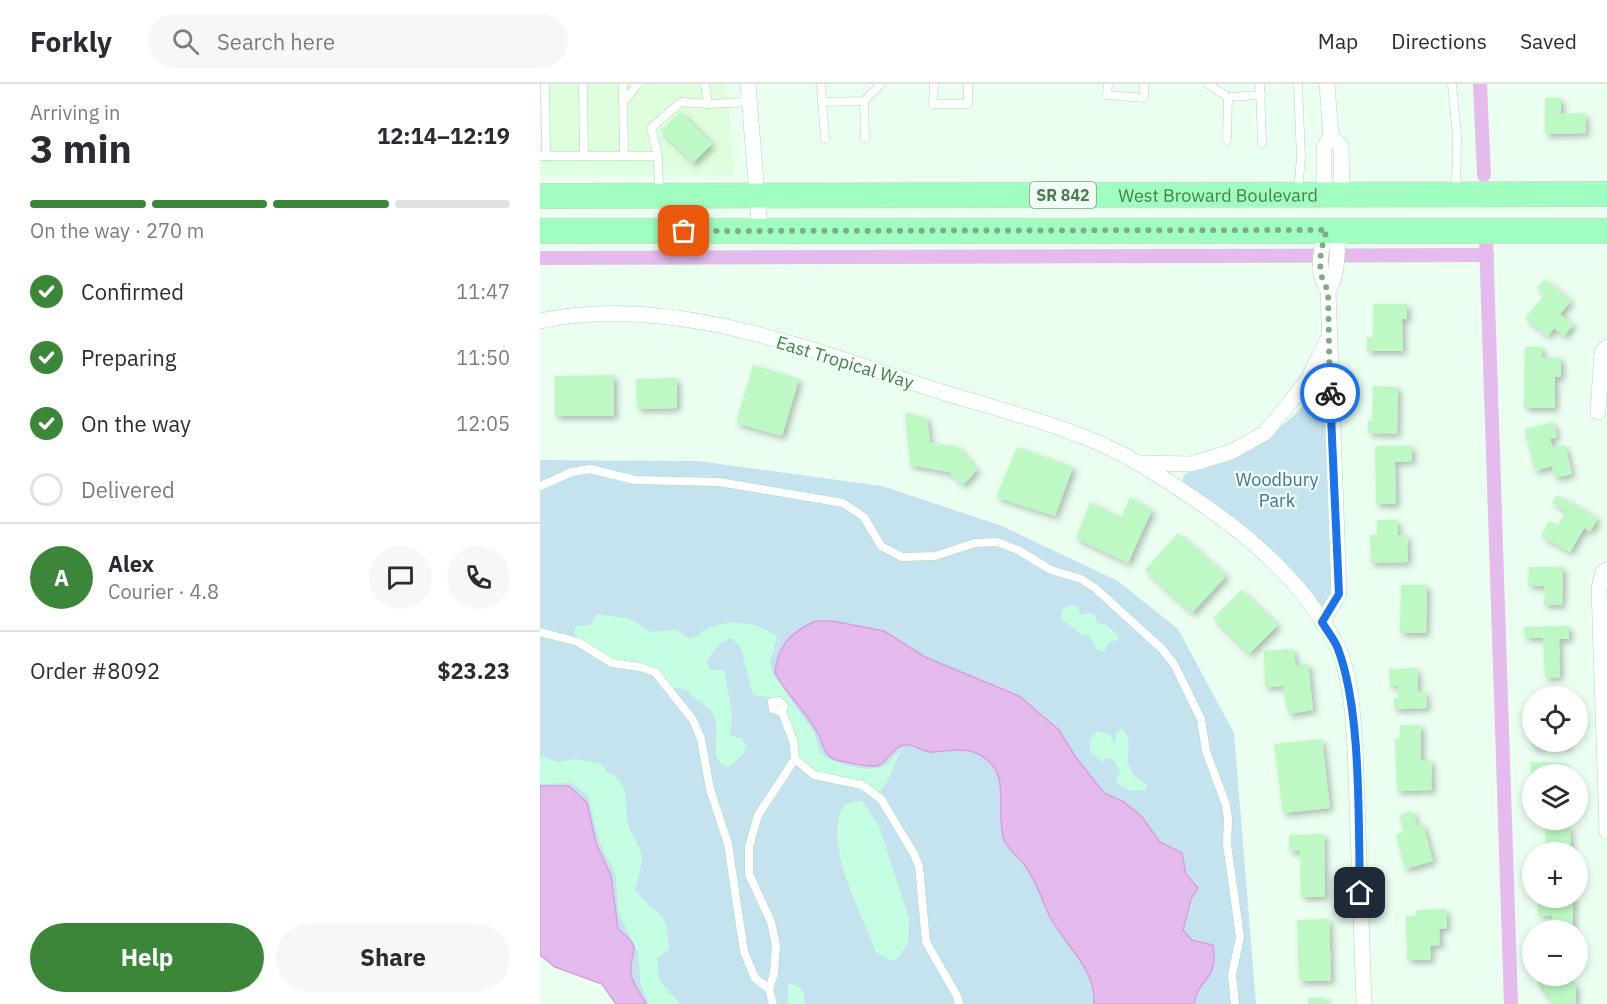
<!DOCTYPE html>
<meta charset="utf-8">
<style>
:root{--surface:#fff;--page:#f7f7f7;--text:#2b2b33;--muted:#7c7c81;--line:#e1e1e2;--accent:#3c863a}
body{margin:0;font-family:"IBM Plex Sans",sans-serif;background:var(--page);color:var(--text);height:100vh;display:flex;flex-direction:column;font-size:22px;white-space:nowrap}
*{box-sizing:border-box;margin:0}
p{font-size:20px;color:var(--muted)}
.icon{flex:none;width:33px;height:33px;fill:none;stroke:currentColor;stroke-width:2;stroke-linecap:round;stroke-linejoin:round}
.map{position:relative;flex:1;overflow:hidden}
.panel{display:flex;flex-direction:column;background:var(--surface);width:540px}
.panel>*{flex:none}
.buttons{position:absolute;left:982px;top:602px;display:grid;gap:12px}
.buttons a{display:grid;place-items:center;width:66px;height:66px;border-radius:50%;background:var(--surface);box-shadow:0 3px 9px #0003;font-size:30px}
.pin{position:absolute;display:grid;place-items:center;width:51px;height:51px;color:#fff;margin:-26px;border-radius:12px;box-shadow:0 3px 9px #0006}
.courier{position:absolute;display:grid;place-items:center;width:60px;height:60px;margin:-30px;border:4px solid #1a73e8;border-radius:50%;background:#fff;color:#222;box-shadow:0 2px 8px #0007}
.headline em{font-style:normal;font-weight:800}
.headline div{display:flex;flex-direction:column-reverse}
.headline{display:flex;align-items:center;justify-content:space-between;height:102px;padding:0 30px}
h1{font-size:39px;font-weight:800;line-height:45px}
.bar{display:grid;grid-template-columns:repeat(4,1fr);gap:9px 6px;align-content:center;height:72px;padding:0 30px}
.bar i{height:8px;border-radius:4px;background:var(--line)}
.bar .selected{background:var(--accent)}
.bar p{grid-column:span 4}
.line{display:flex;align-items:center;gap:15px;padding:0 30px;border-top:2px solid var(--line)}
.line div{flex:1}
.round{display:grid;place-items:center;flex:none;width:63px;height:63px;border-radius:32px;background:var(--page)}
ol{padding:0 30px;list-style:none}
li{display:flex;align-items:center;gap:18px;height:66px}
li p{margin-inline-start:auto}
li .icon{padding:6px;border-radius:50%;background:var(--accent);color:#fff;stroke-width:4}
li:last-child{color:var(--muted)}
li i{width:33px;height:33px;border:3px solid var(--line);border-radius:50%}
.button{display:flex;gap:12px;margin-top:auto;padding:12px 30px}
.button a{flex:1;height:69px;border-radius:36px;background:var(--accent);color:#fff;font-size:24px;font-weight:800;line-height:69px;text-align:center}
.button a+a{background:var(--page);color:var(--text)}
header{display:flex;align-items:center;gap:36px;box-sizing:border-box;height:84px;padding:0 30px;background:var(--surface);border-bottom:2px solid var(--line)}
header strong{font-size:28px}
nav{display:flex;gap:33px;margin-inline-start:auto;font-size:21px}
.search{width:420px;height:54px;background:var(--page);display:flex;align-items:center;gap:15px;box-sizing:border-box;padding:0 21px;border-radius:33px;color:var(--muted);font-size:22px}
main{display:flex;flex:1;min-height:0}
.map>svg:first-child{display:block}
.commercial{fill:#ddffde}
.green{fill:#c5e3ef}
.sand{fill:#c3ffe0}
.water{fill:#e4bbec;stroke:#d6a0df;stroke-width:1.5}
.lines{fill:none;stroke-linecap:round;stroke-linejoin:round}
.canal{stroke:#e4bbec;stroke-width:14}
.building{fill:#bef8c4;filter:url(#shadow)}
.lane-casing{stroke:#b2d8b8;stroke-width:9}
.street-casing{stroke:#b2d8b8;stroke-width:16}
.primary-casing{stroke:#ccdbcd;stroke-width:26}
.lane{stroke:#fff;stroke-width:8}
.street{stroke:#fff;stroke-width:15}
.primary{stroke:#a0ffc0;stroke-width:24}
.done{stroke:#81ab85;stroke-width:6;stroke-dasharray:0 10.8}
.route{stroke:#1a73e8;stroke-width:8}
.labels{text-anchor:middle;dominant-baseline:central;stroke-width:4.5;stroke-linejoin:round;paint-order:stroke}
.shield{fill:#f2fff6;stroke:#7ca57f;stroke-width:1.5}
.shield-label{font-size:16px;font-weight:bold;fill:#497e4c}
.street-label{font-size:18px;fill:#497e4c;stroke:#f2fff6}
.park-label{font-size:18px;fill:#447292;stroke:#f2fff6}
</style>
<header>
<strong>Forkly</strong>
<div class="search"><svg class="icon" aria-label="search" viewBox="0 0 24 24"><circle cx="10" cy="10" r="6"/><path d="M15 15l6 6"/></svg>Search here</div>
<nav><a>Map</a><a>Directions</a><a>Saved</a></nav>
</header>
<main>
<section class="panel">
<div class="headline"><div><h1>3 min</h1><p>Arriving in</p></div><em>12:14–12:19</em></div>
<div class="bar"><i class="selected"></i><i class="selected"></i><i class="selected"></i><i></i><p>On the way · 270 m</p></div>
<ol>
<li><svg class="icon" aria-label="check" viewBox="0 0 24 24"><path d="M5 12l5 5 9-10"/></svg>Confirmed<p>11:47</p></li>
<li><svg class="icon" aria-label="check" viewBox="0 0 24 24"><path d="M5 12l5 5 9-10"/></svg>Preparing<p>11:50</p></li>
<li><svg class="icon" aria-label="check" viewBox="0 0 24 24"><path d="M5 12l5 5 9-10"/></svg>On the way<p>12:05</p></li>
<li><i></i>Delivered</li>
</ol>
<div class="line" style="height:108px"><b class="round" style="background:var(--accent);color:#fff">A</b><div><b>Alex</b><p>Courier · 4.8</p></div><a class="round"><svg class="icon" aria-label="chat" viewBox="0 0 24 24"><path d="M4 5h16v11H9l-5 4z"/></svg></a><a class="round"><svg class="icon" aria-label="phone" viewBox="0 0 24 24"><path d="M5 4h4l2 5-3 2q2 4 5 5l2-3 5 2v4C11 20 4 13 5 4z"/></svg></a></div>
<div class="line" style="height:78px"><div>Order #8092</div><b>$23.23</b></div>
<div class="button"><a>Help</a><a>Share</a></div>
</section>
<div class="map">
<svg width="1067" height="920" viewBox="0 0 1067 920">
<defs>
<filter id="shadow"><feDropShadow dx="3.5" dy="3.5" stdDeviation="3" flood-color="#0004"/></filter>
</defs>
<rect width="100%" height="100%" fill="#eafff0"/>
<path class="commercial" d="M0,0H187L194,91L0,92Z"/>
<g class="green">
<path d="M780,293L783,296L791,504L789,517L782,527L755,491L729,464L642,398L644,391L652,386C691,369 731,357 761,324C769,315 769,301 780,293Z"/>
<path d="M0,376L158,377L342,402L462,442L578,497L638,545L694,649L716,920H106C102,912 92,899 91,890C88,867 106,867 78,845L71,792L56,759L47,719L29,702H0Z"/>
</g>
<g class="sand">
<path d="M531,521L538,523L541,531L550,529L555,531L557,539L565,540L578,551V556L569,558L564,568L557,566L548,551H542L522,536V526Z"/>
<path d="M57,530L90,535L111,548L136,546L150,555C157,553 161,548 167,545C190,534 216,538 237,552L230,578L233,590L275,650L279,668C291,679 329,690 344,682C351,678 354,670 362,666C353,679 351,697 339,708C316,689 284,700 263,677C251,664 253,633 237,614L213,611L200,562L191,554L180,559L166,578L171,586H184L192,630L190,652L201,654L206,662L203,670L188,684C166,675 182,648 174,631C169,620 153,616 146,605L133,604L122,591L70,575L36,553L34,549L36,542L50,541Z"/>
<path d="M581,645C591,649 589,668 587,677L594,692L607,701L605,706L592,707L578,700L576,695L580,689L574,676L567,674L562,678L550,668V655L557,648L569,650L575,659L576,649Z"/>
<path d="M0,671L17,678L35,675L62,680L66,688C91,695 84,721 88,740C90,751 101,761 102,774C102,781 97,798 95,806C116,834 127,821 129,865L117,874L119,896L140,920H109L101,901L98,868L79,830L75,789L60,760L48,712L32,699L0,700Z"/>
<path d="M314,717H322L339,742L369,835L368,859L357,875L351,877L336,868C323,830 280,757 305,720Z"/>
<path d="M248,900L257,901L263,907L265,920H248Z"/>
</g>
<g class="water">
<path d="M276,537H292L344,547L385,573L479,612L519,646L535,672L564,709L584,718L602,733L620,758L642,769L646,790L658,804L651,815L643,846L652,856L673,861C679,899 658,892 654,920H554C556,884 526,863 510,833C502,816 496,796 484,780C478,772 468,766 464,756C454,727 473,691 442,672C427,663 411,666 394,668C382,669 375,659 364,661C351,663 349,679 336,682C329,683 297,677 292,674C283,669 283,659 279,651C267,628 246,611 235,588C238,561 252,547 276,537Z"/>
<path d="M0,702H29L47,719L56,759L71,792L78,845C106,867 88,866 91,890C92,899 102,912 106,920H76L62,900L15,883L0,871Z"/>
</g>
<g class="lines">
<g class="canal">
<path d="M940,0L944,91"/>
<path d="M946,156L971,920"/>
<path d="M0,174L947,171"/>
</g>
</g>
<g class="building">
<path d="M1005,14H1021V30L1045,29L1046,49L1005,50Z"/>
<path d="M140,28L172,60L153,79L121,47Z"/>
<path d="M1005,195L1031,217L1020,230L1033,241L1024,252L1014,244L1008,252L985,234L1005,210L997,204Z"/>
<path d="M833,220H867V235H862L863,267H827V253H833Z"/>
<path d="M985,263H1002V273L1021,274V293H1015V324H984Z"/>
<path d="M213,281L259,295L242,352L196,339Z"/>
<path d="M74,291V332H15V292Z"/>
<path d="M137,294V324L97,325L96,295Z"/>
<path d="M833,302L858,303L857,350L828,349V337H832Z"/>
<path d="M365,328L387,334L390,358L418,363L437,386L423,401L409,388L370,381Z"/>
<path d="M1013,338L1017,353L1010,355L1013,364L1025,361L1032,390L1015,394L1012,382L995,387L984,345Z"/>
<path d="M835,362H872V377L855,378L856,420H836Z"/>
<path d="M477,363L533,383L515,432L456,413Z"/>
<path d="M1017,411L1058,434L1050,448L1044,444L1030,468L1001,452L1009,437L1018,441L1026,427L1012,419Z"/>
<path d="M590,413L612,426L588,479L536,454L550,418L581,434Z"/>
<path d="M837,436H857L858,452L867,451L868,478L831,479L830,451H837Z"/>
<path d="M638,449L686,492L652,529L605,486Z"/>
<path d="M989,483H1023L1022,521H1004L1005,502H988Z"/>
<path d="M861,501H887L886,549H860Z"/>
<path d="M701,506L738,541L709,570L673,534Z"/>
<path d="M1029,542V555H1019L1020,593L1005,594L1003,554H985L984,543Z"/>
<path d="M753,565L756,582L768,579L773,626L748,630L743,602L725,603L724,567Z"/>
<path d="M877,584L878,608L886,607L887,624L854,625V614H858V602H850L849,585Z"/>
<path d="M860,641H881V676H891L892,706L857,707L855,655H860Z"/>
<path d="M782,655L790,724L743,729L734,660Z"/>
<path d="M992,657H1028V662L992,663Z"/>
<path d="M991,678L1025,679V690L991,692Z"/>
<path d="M873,727L877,742L883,740L893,777L865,785L856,750L864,748L859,731Z"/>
<path d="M1030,743L1031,768H1006L1005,744Z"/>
<path d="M784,750L785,813H761L760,767H749V751Z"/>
<path d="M998,813H1033V846H1013L1012,831L998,832Z"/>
<path d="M906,825L907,844L899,845L900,861L890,862L891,876H867L866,832H876V826Z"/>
<path d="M789,835L791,897H759L757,836Z"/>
<path d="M1027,891V899H1036V920H1010L1011,911H1004V903H998V892Z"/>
<path d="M768,914H786L787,920H768Z"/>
</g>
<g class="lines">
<g class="lane-casing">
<g id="lane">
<path d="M5,0L6,72"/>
<path d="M43,0L44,72"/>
<path d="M83,0L84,72"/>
<path d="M165,0L168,20L209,18"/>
<path d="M281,0L285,55"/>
<path d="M394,0L393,20H428V0"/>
<path d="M568,0L567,11L604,14V0"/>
<path d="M668,0L688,13"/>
<path d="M720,0L722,60"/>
<path d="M912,0L917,52L916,106"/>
<path d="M324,17L325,54"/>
<path d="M83,18L98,0"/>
<path d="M282,18L324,17L341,0"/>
<path d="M687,56L688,13L721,11"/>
<path d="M0,72H118"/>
<path d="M758,106L761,74L758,0"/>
<path d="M119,107L118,72L111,44L141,18L168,20"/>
<path d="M0,402L32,388L50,385L95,396L179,398L303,419L324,433L341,462L362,473L395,472L435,459L457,458L478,466L511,486L541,495L555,504L622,565L634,580L661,635L666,667L686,721L688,735L687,760L700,853L692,891L695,920"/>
<path d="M0,548L38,558L72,579L100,583L115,588L153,636L161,655L170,705L188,760L204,868L215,894L229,905"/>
<path d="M242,628L233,625L232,618L239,617L244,622L242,628L254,659L255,675L274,691L322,701L341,715L374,770L379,782L386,858L417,912L419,920"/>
<path d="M233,920L229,905L234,889L236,861L231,838L209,790V763L218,731L255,675"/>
</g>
</g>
<g class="street-casing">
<g id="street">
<path d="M208,0L220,147"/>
<path d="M791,53L801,62L802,111"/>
<path d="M784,111V63L791,53L787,0"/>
<path d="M788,206C800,189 795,167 800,146"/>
<path d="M0,237C134,208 278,269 405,309C470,329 541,345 600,380C676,426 756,481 797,562C816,601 815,675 817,718C819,785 822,853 824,920"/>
<path d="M1058,328L1062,268L1067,263"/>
<path d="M599,379L651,380L691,368L725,349L768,296L786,258"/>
<path d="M1067,486L1063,488L1059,504L1067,748"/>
<path d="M782,538L799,510L788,206C776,190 780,165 787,146"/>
</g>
</g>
<g class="primary-casing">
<g id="primary">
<path id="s1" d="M0,112L1067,110"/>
<path d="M0,147H1067"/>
</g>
</g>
<use href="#lane" class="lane"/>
<use href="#street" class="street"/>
<use href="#primary" class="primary"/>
</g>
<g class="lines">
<path class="done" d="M144,147L787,146C780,165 776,190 788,206L790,309"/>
<path class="route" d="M790,309L799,510L782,538C787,547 795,556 798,565C822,628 818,740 820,809"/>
</g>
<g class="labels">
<rect class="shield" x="490" y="98" width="66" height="26" rx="4.5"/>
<g class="shield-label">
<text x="523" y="111">SR 842</text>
</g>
<g class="street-label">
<text stroke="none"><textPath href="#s1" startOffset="678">West Broward Boulevard</textPath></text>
<text transform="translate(305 278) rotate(17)">East Tropical Way</text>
</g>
<g class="park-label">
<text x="737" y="395">Woodbury<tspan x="737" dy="21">Park</tspan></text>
</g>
</g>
</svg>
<div class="buttons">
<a><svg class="icon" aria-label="locate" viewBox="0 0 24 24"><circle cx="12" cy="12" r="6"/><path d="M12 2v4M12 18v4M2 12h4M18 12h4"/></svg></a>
<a><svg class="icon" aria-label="layers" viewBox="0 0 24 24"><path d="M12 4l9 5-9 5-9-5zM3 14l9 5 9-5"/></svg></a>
<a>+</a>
<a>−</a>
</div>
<div class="pin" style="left:144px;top:147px;background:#ea580c"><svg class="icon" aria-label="bag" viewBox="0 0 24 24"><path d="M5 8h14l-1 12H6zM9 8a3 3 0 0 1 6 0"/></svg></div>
<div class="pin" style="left:820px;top:809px;background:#1f2937"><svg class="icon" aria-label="home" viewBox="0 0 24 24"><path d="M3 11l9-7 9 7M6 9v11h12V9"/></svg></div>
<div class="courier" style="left:790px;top:309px"><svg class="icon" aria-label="bike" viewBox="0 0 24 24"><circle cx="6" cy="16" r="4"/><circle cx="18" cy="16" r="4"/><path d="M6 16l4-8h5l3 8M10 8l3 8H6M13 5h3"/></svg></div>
</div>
</main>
